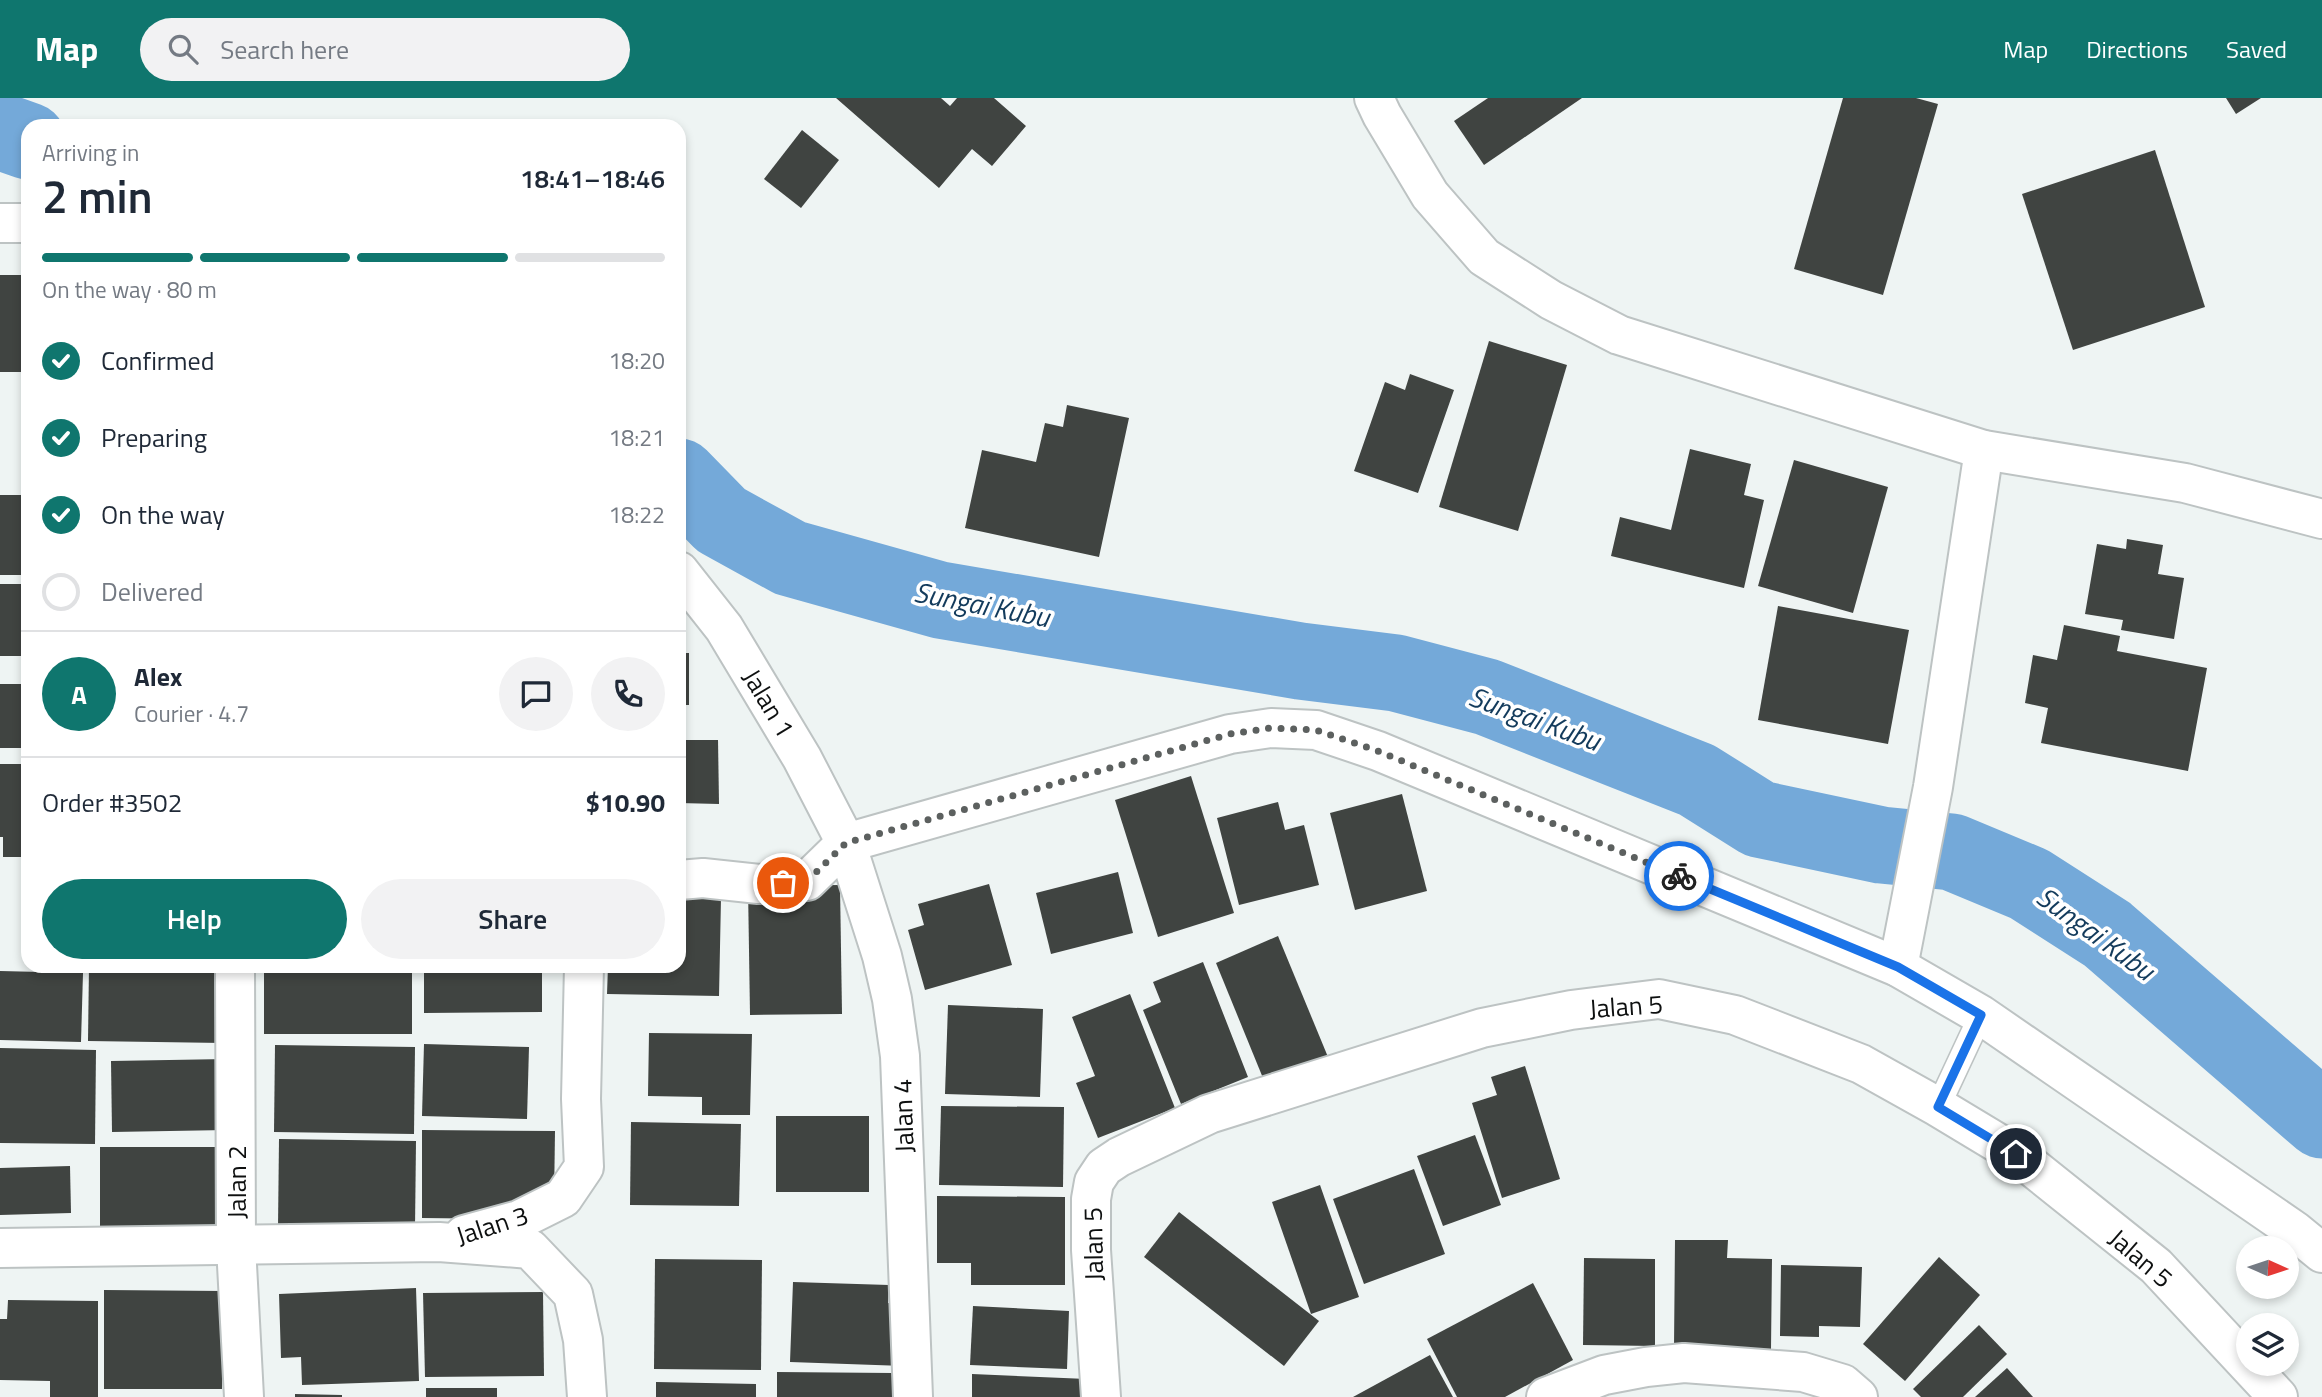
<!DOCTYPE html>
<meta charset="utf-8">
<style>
:root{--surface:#fff;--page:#f2f2f3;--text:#1f2937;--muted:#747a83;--line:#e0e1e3;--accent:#0f766e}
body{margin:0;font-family:"Titillium Web",sans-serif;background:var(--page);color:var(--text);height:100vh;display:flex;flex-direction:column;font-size:26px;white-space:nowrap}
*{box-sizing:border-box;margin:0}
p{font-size:23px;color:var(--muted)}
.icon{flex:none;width:38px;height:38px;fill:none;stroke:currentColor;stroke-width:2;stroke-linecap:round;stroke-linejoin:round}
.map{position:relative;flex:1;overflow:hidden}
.panel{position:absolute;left:21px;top:21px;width:665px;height:854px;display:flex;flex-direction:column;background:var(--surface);border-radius:21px;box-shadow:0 4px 10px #0003}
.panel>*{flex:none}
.needle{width:46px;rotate:93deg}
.fabs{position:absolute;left:2236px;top:1138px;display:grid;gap:14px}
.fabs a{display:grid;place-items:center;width:63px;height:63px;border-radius:50%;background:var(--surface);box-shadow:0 4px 10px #0003;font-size:35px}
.pin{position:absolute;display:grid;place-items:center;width:60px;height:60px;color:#fff;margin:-30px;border:4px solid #fff;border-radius:50%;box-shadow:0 2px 7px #0007}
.courier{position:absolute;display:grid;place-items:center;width:70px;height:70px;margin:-35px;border:5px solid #1a73e8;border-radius:50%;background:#fff;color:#222;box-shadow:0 2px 9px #0007}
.head em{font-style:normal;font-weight:600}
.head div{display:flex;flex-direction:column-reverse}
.head{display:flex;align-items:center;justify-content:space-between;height:119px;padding:0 21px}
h1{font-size:46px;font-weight:600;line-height:52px}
.bar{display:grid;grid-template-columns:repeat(4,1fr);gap:10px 7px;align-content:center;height:84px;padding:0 21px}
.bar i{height:9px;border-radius:5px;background:var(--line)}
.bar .current{background:var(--accent)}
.bar p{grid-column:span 4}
.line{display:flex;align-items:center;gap:18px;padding:0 21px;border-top:2px solid var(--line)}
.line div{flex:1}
.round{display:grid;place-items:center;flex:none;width:74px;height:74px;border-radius:37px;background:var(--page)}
ol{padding:0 21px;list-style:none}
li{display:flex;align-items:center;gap:21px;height:77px}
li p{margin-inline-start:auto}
li .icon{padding:7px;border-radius:50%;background:var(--accent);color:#fff;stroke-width:4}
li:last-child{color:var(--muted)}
li i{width:38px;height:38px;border:4px solid var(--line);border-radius:50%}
.primary-button{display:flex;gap:14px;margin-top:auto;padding:14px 21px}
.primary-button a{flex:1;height:80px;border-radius:42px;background:var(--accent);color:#fff;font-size:28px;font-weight:600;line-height:80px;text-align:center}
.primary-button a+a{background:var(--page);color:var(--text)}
header{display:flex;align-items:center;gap:42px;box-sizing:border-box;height:98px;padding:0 35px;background:var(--accent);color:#fff}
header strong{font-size:33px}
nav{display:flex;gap:38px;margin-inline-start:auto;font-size:24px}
.search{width:490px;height:63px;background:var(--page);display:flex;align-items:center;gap:18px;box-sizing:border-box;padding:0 24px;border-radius:38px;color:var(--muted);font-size:26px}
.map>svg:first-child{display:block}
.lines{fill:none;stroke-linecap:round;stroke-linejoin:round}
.river{stroke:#74a9d9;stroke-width:77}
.building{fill:#404441}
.service-casing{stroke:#bdc3c3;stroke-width:26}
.minor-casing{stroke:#bdc3c3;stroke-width:42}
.service{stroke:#fff;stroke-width:23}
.minor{stroke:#fff;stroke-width:38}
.done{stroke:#5c605f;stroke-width:7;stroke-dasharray:0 12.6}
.route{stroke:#1a73e8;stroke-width:9}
.labels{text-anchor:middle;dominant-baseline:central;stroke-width:7;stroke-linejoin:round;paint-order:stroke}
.street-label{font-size:26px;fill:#0e1010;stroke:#fff}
.water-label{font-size:28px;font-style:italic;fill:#133b5c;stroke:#fff}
</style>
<header>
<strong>Map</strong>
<div class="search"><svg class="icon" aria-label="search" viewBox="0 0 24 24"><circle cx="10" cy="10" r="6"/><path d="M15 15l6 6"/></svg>Search here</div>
<nav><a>Map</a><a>Directions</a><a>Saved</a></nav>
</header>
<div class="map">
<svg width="2322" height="1299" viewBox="0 0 2322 1299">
<rect width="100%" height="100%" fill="#eef4f3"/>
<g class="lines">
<g class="river">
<path d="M0,33L28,43"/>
<path d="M679,379L721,422L790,460L940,502L1300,563L1396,575L1487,599L1697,682L1759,721L1881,747L1952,754L2029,786L2107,836L2322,1022"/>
</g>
</g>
<g class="building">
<path d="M836,0H941L950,8L957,0H994L1026,28L992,68L972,51L939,90Z"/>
<path d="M1488,0H1582L1484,67L1454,23Z"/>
<path d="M1843,0H1916L1938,6L1883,197L1794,171Z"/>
<path d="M2226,0H2261L2236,16Z"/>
<path d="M802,32L839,62L801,110L764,81Z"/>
<path d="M2155,52L2205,209L2073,252L2022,96Z"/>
<rect x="0" y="177" width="28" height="97"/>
<path d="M1489,243L1567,267L1518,433L1439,409Z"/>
<path d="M1410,276L1454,292L1418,395L1354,373L1385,284L1405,292Z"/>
<path d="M1067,307L1129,320L1099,459L965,430L982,352L1036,364L1045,325L1063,329Z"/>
<path d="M1690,351L1751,366L1744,397L1764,402L1744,490L1611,458L1620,419L1671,432Z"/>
<path d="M1794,362L1888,389L1853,515L1758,488Z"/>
<rect x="0" y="397" width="28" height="80"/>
<path d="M2127,441L2163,447L2158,476L2184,480L2174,541L2121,532L2123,522L2085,516L2097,446L2126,451Z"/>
<rect x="0" y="486" width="28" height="72"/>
<path d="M1778,508L1909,532L1888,646L1758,622Z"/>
<path d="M2064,527L2120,538L2117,553L2207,570L2188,673L2041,645L2048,610L2025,605L2033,557L2057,562Z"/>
<rect x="679" y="555" width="10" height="52"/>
<rect x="0" y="586" width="28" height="64"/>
<path d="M679,642H718L719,706L679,705Z"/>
<path d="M0,666H28V759H3V739H0Z"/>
<path d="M1191,678L1234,815L1158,839L1115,702Z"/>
<path d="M1402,696L1427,793L1355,812L1330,715Z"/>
<path d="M1278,704L1285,732L1304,727L1319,787L1239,807L1217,720Z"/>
<path d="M1118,774L1133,835L1051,856L1036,795Z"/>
<path d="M989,786L1012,867L925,892L908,832L924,827L918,806Z"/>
<path d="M840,787L842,916L750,917L748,788Z"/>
<path d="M679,799L721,800L719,898L607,896L608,868H679Z"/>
<path d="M1278,838L1328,959L1265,985L1216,865Z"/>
<path d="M1203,864L1248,979L1181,1006L1143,912L1161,904L1153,884Z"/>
<path d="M89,868H224L223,945L88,943Z"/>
<rect x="264" y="868" width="148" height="68"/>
<path d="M424,868H542V914L424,915Z"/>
<path d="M0,873L83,875L81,944L0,942Z"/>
<path d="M1130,896L1175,1010L1098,1040L1076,985L1095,978L1072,919Z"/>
<path d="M948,907L1043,911L1040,999L945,996Z"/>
<path d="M649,935L752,936L750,1017H702V999L648,998Z"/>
<path d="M424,946L529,949L527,1021L422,1018Z"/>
<path d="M275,947L415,949L414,1036L274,1034Z"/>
<path d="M0,950L96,952L95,1046L0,1045Z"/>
<path d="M227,961V1032L112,1034L111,963Z"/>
<path d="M1525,968L1560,1081L1502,1100L1472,1005L1497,997L1491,979Z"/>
<path d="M941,1008L1064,1009L1063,1089L939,1087Z"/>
<rect x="776" y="1018" width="93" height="76"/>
<path d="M631,1024L741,1026L739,1108L630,1107Z"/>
<path d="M422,1032L555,1033L554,1103L517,1121L422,1120Z"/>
<path d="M1475,1037L1501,1107L1443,1128L1417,1058Z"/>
<path d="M279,1041L416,1043L415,1130L278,1129Z"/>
<path d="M100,1049H225L226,1142L100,1143Z"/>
<path d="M70,1068L71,1115L0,1117V1070Z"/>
<path d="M1414,1071L1445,1156L1364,1186L1333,1101Z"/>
<path d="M1320,1087L1359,1199L1311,1216L1272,1104Z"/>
<path d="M937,1098L1065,1099V1187H971V1165H937Z"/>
<path d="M1179,1114L1319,1223L1284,1268L1144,1159Z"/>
<path d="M1675,1142H1728L1727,1160L1772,1161L1771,1251L1674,1249Z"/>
<path d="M1939,1159L1980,1197L1905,1283L1863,1246Z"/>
<path d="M1584,1160L1655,1161V1248L1583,1247Z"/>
<path d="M655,1161L762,1162L761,1272L654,1271Z"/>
<path d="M1781,1167L1862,1169L1860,1229L1819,1228V1239L1780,1238Z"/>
<path d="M793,1184L889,1187L888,1205L906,1206L904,1268L790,1264Z"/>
<path d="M1533,1185L1573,1262L1505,1299H1457L1427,1241Z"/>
<path d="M416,1190L419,1283L302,1287L301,1259L281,1260L279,1196Z"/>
<path d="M104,1192L223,1193L222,1291H104Z"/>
<path d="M543,1194L544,1278L425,1279L423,1195Z"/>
<path d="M8,1202L98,1203V1299H50V1283L0,1282V1221H7Z"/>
<path d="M973,1208L1069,1213L1067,1271L970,1267Z"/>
<path d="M1979,1227L2007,1256L1963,1299H1921L1913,1291Z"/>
<path d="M1430,1257L1453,1299H1353Z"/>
<path d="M2007,1270L2033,1299H1975Z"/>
<path d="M777,1274L892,1275V1299H777Z"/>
<path d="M972,1276L1087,1281L1086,1299H972Z"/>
<path d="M656,1284L756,1286V1299H656Z"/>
<rect x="426" y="1290" width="71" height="9"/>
<path d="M295,1296L342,1297V1299H295Z"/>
</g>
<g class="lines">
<g class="service-casing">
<path id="service" d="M1938,1009L1981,917"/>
</g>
<g class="minor-casing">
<g id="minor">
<path d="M1374,0L1382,17L1430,97L1484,159L1551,202L1619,237L1984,352L2185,385L2322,421"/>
<path d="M0,125H28"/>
<path d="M679,473L724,530L802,660L846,745L882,858L892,901L900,958L913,1299"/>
<path d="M679,782L703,780L759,786L807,783L846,745L1230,636L1271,630L1316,632L1378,653L1898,869L1981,917L2295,1133L2322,1155"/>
<path d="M235,868L236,1148L244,1299"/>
<path d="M1898,869L1933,689L1984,352"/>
<path d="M464,1137L519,1122L563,1100L584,1069L581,1001L584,868"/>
<path d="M0,1150L439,1144L530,1151L573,1196L583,1242L587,1299"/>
<path d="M1101,1299L1091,1152V1101L1094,1084L1104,1069L1119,1059L1209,1016L1482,930L1571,912L1659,901L1735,917L1861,966L1938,1009L2016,1056L2156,1168L2278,1299"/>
<path d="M1546,1299L1604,1277L1646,1269L1684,1265L1803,1274L1843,1286L1858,1299"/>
</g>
</g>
<use href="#service" class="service"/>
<use href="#minor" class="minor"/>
</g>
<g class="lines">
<path class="done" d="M783,785L807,783L846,745L1230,636L1271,630L1316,632L1378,653L1679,778"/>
<path class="route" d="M1679,778L1898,869L1981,917L1938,1009L2016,1056"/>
</g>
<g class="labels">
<g class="street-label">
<text transform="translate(769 605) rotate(59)">Jalan 1</text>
<text transform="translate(1626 908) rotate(-4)">Jalan 5</text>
<text transform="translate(903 1018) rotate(-92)">Jalan 4</text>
<text transform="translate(236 1084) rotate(-90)">Jalan 2</text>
<text transform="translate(492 1127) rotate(-18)">Jalan 3</text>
<text transform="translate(1093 1146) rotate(-91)">Jalan 5</text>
<text transform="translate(2141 1160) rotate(41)">Jalan 5</text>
</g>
<g class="water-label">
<text transform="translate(982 506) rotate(11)">Sungai Kubu</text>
<text transform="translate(1535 620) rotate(20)">Sungai Kubu</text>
<text transform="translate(2096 835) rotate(36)">Sungai Kubu</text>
</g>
</g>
</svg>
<div class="fabs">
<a><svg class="needle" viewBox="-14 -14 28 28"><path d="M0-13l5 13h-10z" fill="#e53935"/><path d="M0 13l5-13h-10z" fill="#747a83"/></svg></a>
<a><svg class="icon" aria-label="layers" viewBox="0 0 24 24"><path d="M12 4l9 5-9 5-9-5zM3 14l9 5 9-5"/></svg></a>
</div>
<div class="pin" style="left:783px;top:785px;background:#ea580c"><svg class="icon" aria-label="bag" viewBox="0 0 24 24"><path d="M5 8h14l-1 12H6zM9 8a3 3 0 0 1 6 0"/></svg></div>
<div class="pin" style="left:2016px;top:1056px;background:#1f2937"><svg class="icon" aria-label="home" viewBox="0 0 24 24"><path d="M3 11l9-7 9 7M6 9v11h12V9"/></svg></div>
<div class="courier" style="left:1679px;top:778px"><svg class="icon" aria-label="bike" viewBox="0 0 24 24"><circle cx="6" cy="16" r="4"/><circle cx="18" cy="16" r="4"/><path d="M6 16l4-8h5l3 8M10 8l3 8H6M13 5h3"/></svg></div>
<section class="panel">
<div class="head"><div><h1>2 min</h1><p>Arriving in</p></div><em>18:41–18:46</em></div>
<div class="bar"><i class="current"></i><i class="current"></i><i class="current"></i><i></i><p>On the way · 80 m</p></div>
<ol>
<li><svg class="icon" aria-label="check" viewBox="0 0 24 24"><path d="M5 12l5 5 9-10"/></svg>Confirmed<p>18:20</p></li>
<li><svg class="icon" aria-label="check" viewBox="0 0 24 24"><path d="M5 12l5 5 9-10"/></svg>Preparing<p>18:21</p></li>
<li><svg class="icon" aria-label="check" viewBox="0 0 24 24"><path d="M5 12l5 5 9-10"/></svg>On the way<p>18:22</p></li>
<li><i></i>Delivered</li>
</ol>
<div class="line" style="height:126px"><b class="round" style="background:var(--accent);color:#fff">A</b><div><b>Alex</b><p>Courier · 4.7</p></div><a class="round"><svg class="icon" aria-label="chat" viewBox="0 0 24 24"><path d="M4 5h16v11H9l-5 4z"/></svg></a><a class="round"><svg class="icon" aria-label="phone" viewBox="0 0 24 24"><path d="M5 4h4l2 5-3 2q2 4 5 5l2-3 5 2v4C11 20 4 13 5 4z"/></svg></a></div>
<div class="line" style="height:91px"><div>Order #3502</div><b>$10.90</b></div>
<div class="primary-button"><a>Help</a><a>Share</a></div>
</section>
</div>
